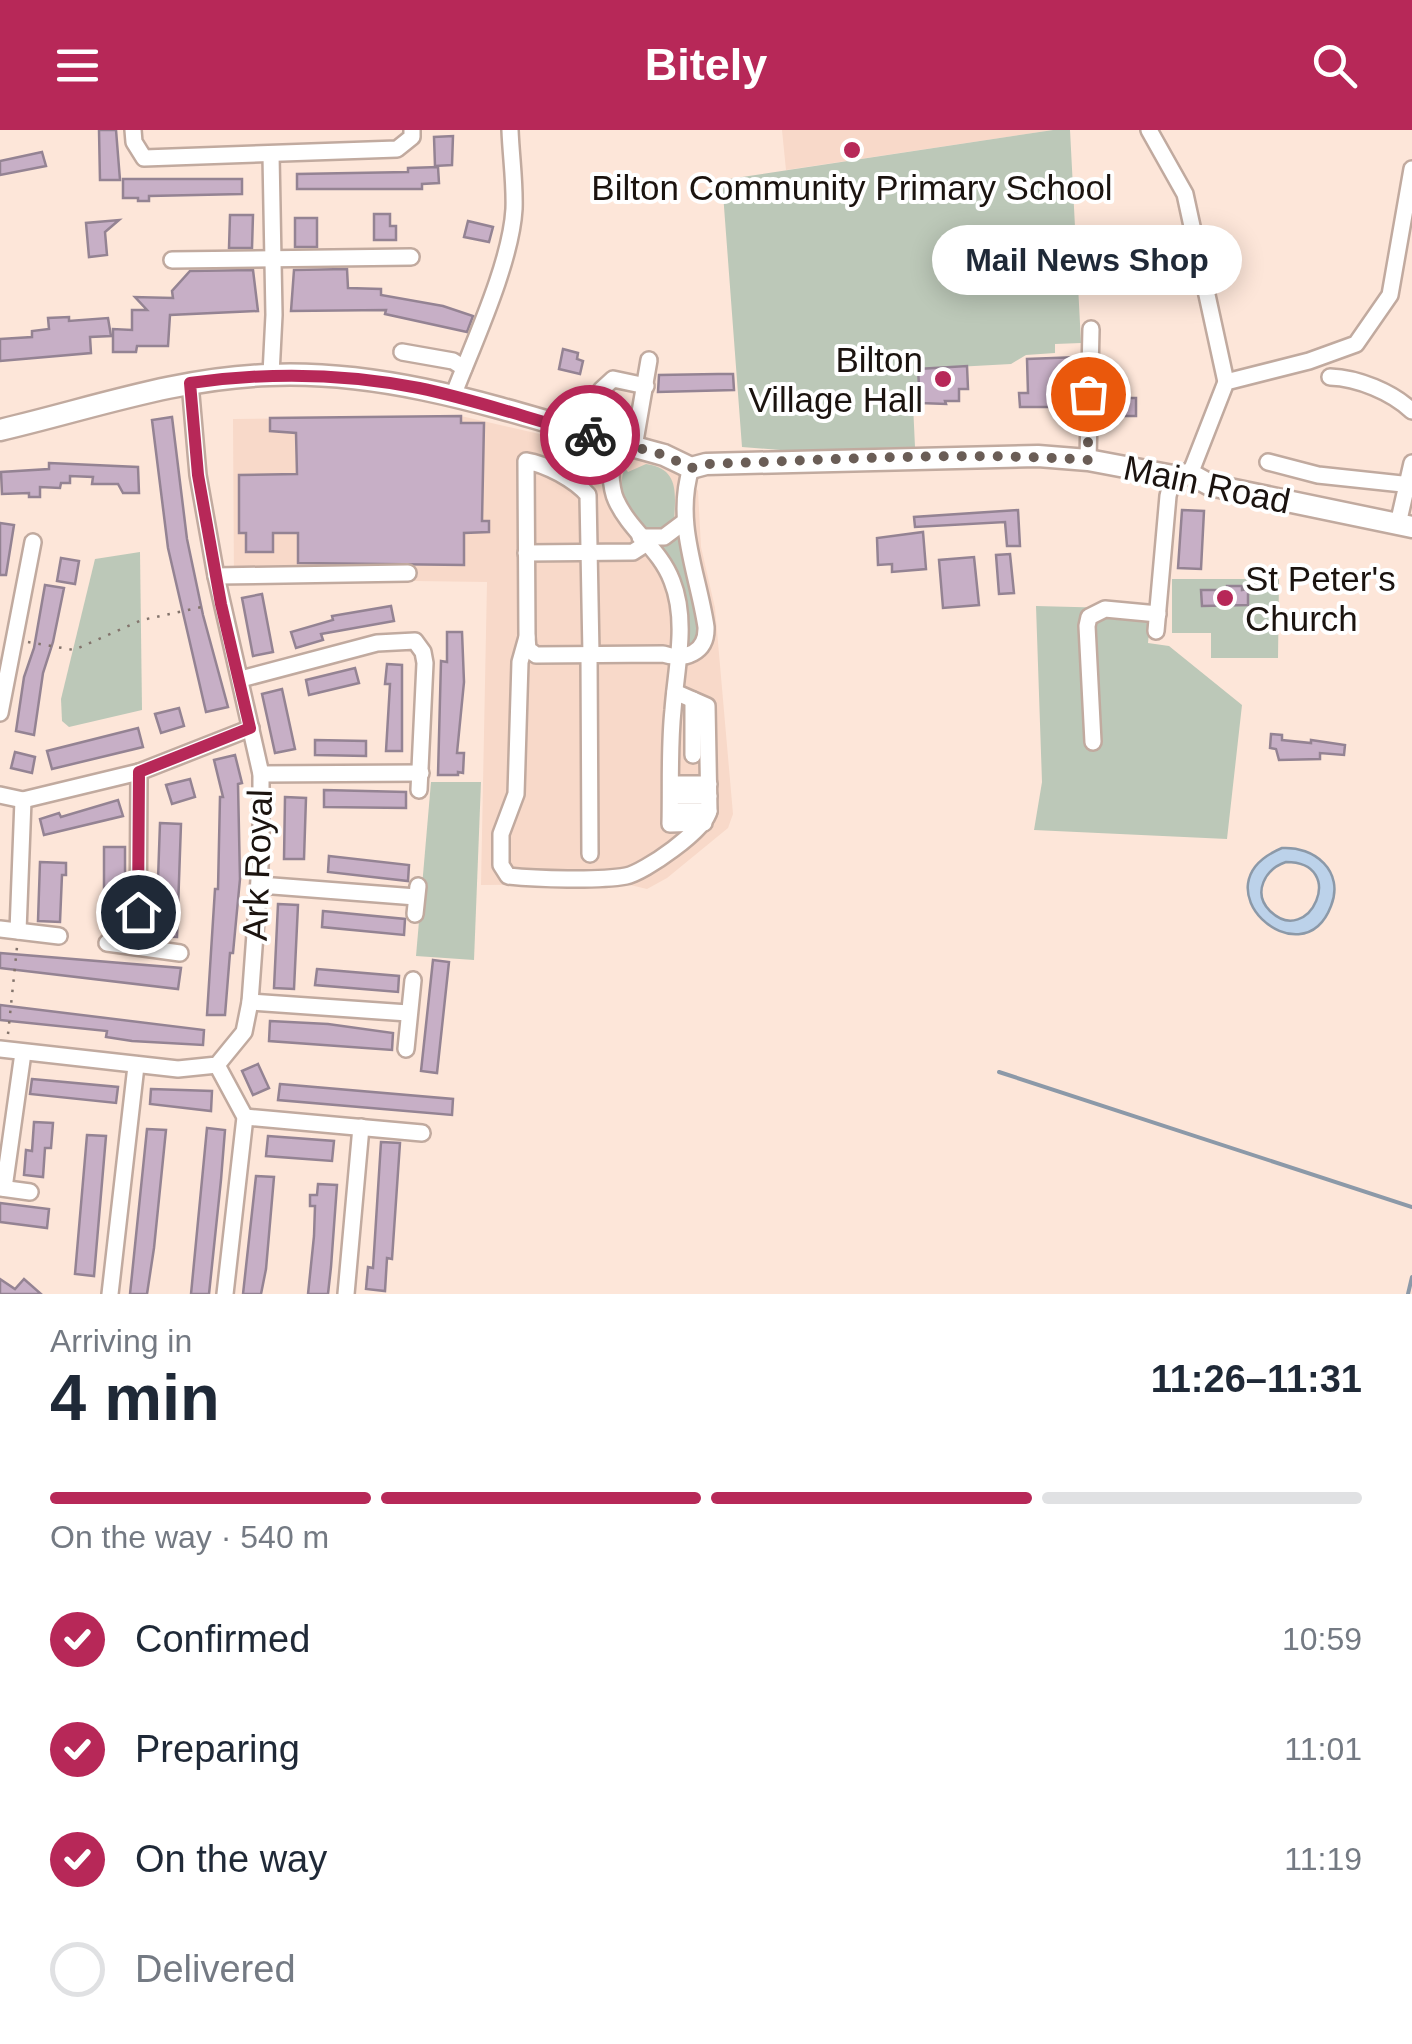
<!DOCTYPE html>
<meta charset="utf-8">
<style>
:root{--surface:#fff;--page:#f6f6f7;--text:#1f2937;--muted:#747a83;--line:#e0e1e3;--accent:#b72858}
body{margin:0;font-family:Helvetica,sans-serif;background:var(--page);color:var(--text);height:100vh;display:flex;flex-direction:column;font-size:38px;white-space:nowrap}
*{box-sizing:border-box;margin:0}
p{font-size:32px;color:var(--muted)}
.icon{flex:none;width:55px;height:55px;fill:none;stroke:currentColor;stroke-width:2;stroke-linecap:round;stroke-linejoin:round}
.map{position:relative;height:1164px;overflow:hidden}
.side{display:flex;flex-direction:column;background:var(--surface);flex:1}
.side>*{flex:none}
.pin{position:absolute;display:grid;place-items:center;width:85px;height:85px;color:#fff;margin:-42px;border:5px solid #fff;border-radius:50%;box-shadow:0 2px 10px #0007}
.courier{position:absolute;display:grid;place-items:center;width:100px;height:100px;margin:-50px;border:8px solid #b72858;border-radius:50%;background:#fff;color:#222;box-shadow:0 2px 12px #0007}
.bubble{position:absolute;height:70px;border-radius:35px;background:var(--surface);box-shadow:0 5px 25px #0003;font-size:32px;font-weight:800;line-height:70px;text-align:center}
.head em{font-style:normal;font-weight:800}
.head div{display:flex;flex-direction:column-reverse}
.head{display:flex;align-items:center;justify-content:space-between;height:170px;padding:0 50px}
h1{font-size:65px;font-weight:800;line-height:75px}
.bar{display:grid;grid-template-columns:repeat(4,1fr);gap:15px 10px;align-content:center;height:120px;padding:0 50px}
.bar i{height:12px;border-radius:8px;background:var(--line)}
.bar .active{background:var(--accent)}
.bar p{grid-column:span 4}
ol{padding:0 50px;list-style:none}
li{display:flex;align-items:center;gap:30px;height:110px}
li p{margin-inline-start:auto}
li .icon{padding:10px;border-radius:50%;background:var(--accent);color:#fff;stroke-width:4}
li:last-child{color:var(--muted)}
li i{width:55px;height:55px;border:5px solid var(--line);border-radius:50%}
header{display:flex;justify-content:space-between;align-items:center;height:130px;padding:0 50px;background:var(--accent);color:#fff;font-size:45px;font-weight:800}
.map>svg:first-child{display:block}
.built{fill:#f8d9c9}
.green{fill:#bcc8b8}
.water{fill:#bcd2ea;stroke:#8c99a8;stroke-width:2.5;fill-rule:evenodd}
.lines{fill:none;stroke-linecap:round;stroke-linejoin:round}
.stream{stroke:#8c99a8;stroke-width:4}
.building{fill:#c7afc6;stroke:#948393;stroke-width:2.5}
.minor-casing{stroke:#c1aa9f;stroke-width:20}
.major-casing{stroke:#c1aa9f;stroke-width:25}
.path{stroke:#83746c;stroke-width:2.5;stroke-dasharray:2.5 8;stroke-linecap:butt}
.minor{stroke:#fff;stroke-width:15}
.major{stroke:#fff;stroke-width:20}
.done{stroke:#6a5d56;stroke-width:10;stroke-dasharray:0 18}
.route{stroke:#b72858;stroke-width:12}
.poi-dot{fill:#b72858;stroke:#fff;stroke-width:4}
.labels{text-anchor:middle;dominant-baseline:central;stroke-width:8;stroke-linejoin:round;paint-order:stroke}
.poi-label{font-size:35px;fill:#1b130f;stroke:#fff}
.street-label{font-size:35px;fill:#1b130f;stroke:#fff}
</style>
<header><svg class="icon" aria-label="menu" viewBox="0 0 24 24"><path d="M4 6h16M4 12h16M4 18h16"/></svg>Bitely<svg class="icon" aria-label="search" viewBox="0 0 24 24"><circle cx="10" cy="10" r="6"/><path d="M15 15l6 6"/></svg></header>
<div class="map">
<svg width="1412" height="1164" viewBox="0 0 1412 1164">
<rect width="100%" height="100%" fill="#fde6d9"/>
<g class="built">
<path d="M782,0H1053L786,40Z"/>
<path d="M461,286L662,332L688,347L698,361L701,417L715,478L733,684L728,698L667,748L647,759L626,754L481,755L487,452L342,450L234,454L233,289Z"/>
</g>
<g class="green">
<path d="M1053,0H1070L1081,213L1055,214V223L1026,225L1011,234L919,239L920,273L913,274L915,317L793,321L742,317L722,50Z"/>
<path d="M646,334C681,339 675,365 674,395L653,403C647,400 641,399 637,395C623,381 617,355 625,338L628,342Z"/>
<path d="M680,405L709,504L691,518L685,513L656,413Z"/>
<path d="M140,422L142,580L69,597L62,591L61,569L95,429Z"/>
<path d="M1172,449H1279L1278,528H1211V503H1172Z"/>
<path d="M1036,476L1151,479L1148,513L1169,516L1242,575L1227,709L1034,700L1042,652Z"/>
<path d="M431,652H481L474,830L416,826Z"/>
</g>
<path class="water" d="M1282,718C1314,716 1345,741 1331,776C1302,852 1193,755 1282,718ZM1286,732C1349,732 1309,819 1270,781C1252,763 1265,739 1286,732Z"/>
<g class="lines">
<g class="stream">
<path d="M999,942L1412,1077"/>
<path d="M1408,1164L1412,1147"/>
</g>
</g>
<g class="building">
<path d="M99,0H116L120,50H100Z"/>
<path d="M453,6L452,35L435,36L434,7Z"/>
<path d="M42,22L46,36L0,45V31Z"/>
<path d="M438,37L439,53L422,54V59H297V44L408,42V38Z"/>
<path d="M123,49H242V64L149,66V71H138V68H123Z"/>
<path d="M374,84H390V96H396V110H374Z"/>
<path d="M230,85H253L252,118H229Z"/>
<rect x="295" y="88" width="22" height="29"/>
<path d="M119,90L105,102L107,125L89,127L86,93Z"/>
<path d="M468,91L493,97L489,112L464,107Z"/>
<path d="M347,139L348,158L381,159V165L443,176L473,186L467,202L385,184L386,180L291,181L294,140Z"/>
<path d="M253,140L258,181L170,185L168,216H137L136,222H113V199L132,200V180H147L135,167L173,168L172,161L190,141Z"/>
<path d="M69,187V191L108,188L111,206L90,207L91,223L0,231V209L32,207V201L49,199L48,188Z"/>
<path d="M563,219L578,223L577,229L583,231L580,244L559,239Z"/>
<path d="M1079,227L1078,277H1020L1019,263H1028L1027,229Z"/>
<path d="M967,236L968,259H959V271H945L946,274L920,273L918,239Z"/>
<path d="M718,244H733L734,260L658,262L659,245Z"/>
<path d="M1101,268H1136V286H1100Z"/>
<path d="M461,286V293H484L482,391H489V402L464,403V435L298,433V403H273V422H246V403H239V345L297,344L296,303L270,301V288Z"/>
<path d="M172,287L187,409L203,485L228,577L206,582L168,418L152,290Z"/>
<path d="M49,333L138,337L139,363H123L118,354H92L93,347L70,346V353H61L60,358L40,357V367H29V363L2,364L1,342L49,339Z"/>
<path d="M1018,380L1020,416H1007L1005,392L915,397L914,387Z"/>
<path d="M1182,380L1204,381L1201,439L1178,438Z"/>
<path d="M0,393L14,395L6,445H0Z"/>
<path d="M923,402L926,439L892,442V434L878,435L877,408Z"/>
<path d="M1010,424L1014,463L999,464L996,425Z"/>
<path d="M974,427L979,475L943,478L939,430Z"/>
<path d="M61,428L79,431L75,454L57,451Z"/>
<path d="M45,455L64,458L53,512L43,543L34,605L16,601L24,547L34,518Z"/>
<path d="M1227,456H1242V460L1248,459V475L1202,476L1201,460H1227Z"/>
<path d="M262,464L273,522L253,526L242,468Z"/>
<path d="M391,476L394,491L321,504L323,510L296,518L291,502L333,490L332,486Z"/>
<path d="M447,502H462L464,552L457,623H464L463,643L458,642V645H438L441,531L447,532Z"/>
<path d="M387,534L402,535V621H386L390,554H385Z"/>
<path d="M355,538L359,553L309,565L306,550Z"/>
<path d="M282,559L295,619L275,623L262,564Z"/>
<path d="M179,578L184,596L161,603L155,584Z"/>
<path d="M138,598L143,617L52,639L47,621Z"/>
<path d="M1271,604L1282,605V610L1311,613V610L1345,615L1344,625L1320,623V629L1279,630L1276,619L1270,618Z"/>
<path d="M315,610L366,611V626L315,625Z"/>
<path d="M15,622L35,627L32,643L11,638Z"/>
<path d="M235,625L242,653L238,654L240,749L233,823H230L225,885H207L215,759H218L220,667H223L214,630Z"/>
<path d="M190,649L195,667L172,674L166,655Z"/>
<path d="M324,660L406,662V678L324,677Z"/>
<path d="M285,667L306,668L304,729H284Z"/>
<path d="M118,670L123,686L44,705L40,689L59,683L61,687Z"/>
<path d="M160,693L181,694L177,807L156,806Z"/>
<rect x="104" y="717" width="21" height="83"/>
<path d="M329,726L409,735L408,751L328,742Z"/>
<path d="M40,732L66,733V745H62L60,792L38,791Z"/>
<path d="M278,774L298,775L294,859L274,858Z"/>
<path d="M323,781L405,789L404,805L322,797Z"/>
<path d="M0,823L181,838L178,859L0,838Z"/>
<path d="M433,830L449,832L437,943L421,941Z"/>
<path d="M317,839L399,846L398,862L315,855Z"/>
<path d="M0,875L204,900L203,915L132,911L106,907L107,901L0,890Z"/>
<path d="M270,891L328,894L393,903L392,920L269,911Z"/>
<path d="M258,934L269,958L253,965L242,941Z"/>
<path d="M32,949L118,957L116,973L30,964Z"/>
<path d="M280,954L453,969L452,985L278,970Z"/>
<path d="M151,959L212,961L211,981L150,974Z"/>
<path d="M34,992L53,993L51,1018H45L43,1047L24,1045L26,1020L32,1021Z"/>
<path d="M207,998L225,1000L221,1050L209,1164H191Z"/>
<path d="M147,999L166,1000L154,1118L147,1164H130Z"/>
<path d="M87,1005L106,1006L94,1146L75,1144Z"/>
<path d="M268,1006L334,1011L332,1031L266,1026Z"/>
<path d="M381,1012L400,1013L392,1129L387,1128L385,1161L366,1159L368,1137L373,1138Z"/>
<path d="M256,1046L274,1047L266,1139L261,1164H243Z"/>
<path d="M318,1054L337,1055L331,1137L328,1164H308L314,1106L315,1076H310V1065H317Z"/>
<path d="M0,1073L49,1079L47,1098L0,1092Z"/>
<path d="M0,1149L15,1159L24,1149L41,1164H0Z"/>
</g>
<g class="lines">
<g class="minor-casing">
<g id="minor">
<path d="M133,0L134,12L144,28L397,19L412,7V0"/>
<path d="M1149,0L1185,64L1226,252"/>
<path d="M172,130L411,127"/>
<path d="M402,222L453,231L464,238"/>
<path d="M271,244L274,185L271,25"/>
<path d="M1330,247C1358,248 1392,262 1412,281"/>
<path d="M453,266C473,214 511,133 514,79C515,53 511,26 510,0"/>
<path d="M586,304L601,260L613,249L646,256"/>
<path d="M597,308C617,321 606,349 616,370C630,401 660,419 672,451C688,491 676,538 673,580C669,618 671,656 670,694L704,693"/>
<path d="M634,317L649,230"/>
<path d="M1088,330L1091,199"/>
<path d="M1268,332L1318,345L1412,355"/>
<path d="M1190,344L1226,252L1309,231L1356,214L1390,165L1412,39"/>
<path d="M1398,394L1412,333"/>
<path d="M640,407H664L684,392"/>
<path d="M526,423L633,422L647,413"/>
<path d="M216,446L408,443"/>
<path d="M1156,501L1168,366L1173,346"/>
<path d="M527,507L528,519L536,525L663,524C685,531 707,523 706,497C698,443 674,393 691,338"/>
<path d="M589,524L590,724"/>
<path d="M591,524L588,365C575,350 546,334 526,331L527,507L520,532L516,664L501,704V735L508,746C537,749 598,751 626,746C644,743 706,699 709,681L707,576L675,562"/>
<path d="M241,549L377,513L415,511L423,522L425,533L419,660"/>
<path d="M0,583L33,412"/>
<path d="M1093,612L1087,496L1089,487L1105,479L1158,484"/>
<path d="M693,625V570"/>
<path d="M261,644L421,643"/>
<path d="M671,654H709"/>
<path d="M0,665L23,670L139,642L251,598"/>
<path d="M671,666H709"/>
<path d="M671,681H709"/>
<path d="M260,755L416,767"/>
<path d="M415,784L418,756"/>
<path d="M0,799L59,806"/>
<path d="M18,801L23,670"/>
<path d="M107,813L180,823"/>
<path d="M138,816L139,642"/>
<path d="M250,872L408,883"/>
<path d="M0,919L178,939L217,935L244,902L250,872L261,722V644L216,446L198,345L190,253"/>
<path d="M406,919L413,850"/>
<path d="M217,935L245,987L225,1164"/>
<path d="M245,987L422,1003"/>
<path d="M0,1058L30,1062"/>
<path d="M4,1058L23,923"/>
<path d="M110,1164L136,936"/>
<path d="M346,1164L361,997"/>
</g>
</g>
<g class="major-casing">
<path id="major" d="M0,300C90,279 176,248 269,245C405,239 535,291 664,325L691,338L706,334L1038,326L1088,330L1173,346L1190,344L1210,355L1412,397"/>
</g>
<g class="path">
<path d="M28,512L74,520L142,490L206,476"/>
<path d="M8,904L17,817"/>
</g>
<use href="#minor" class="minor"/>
<use href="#major" class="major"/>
</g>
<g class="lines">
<path class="done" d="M590,305L664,325L691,338L706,334C833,330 962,321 1088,330V264"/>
<path class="route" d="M138,782L139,642L250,598L221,474L198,345L190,253C267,242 343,243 419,258C477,270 533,290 590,305"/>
</g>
<g class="poi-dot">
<circle cx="852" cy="20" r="10"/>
<circle cx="943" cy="249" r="10"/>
<circle cx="1225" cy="468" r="10"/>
</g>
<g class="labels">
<g class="poi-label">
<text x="852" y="57">Bilton Community Primary School</text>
<text x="923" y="229" text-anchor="end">Bilton<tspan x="923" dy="40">Village Hall</tspan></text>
<text x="1245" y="448" text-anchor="start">St Peter's<tspan x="1245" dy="40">Church</tspan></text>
</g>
<g class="street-label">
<text transform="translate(1207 354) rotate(12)">Main Road</text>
<text transform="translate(257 735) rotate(-88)">Ark Royal</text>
</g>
</g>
</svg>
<div class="pin" style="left:1088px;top:264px;background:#ea580c"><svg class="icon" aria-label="bag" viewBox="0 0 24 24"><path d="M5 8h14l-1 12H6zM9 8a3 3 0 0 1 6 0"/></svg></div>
<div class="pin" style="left:138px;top:782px;background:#1f2937"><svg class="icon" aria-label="home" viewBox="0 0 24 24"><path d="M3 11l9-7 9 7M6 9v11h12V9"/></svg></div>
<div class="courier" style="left:590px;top:305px"><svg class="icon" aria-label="bike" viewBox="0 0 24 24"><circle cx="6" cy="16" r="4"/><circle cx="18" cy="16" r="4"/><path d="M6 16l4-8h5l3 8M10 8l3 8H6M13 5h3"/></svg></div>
<div class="bubble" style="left:932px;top:95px;width:310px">Mail News Shop</div>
</div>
<section class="side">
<div class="head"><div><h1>4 min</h1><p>Arriving in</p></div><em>11:26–11:31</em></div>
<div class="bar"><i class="active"></i><i class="active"></i><i class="active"></i><i></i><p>On the way · 540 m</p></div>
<ol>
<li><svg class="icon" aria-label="check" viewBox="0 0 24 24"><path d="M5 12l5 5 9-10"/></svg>Confirmed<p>10:59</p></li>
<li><svg class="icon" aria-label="check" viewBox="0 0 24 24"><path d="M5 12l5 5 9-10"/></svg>Preparing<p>11:01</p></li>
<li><svg class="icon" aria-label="check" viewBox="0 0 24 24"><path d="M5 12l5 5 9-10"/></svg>On the way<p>11:19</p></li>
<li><i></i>Delivered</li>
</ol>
</section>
